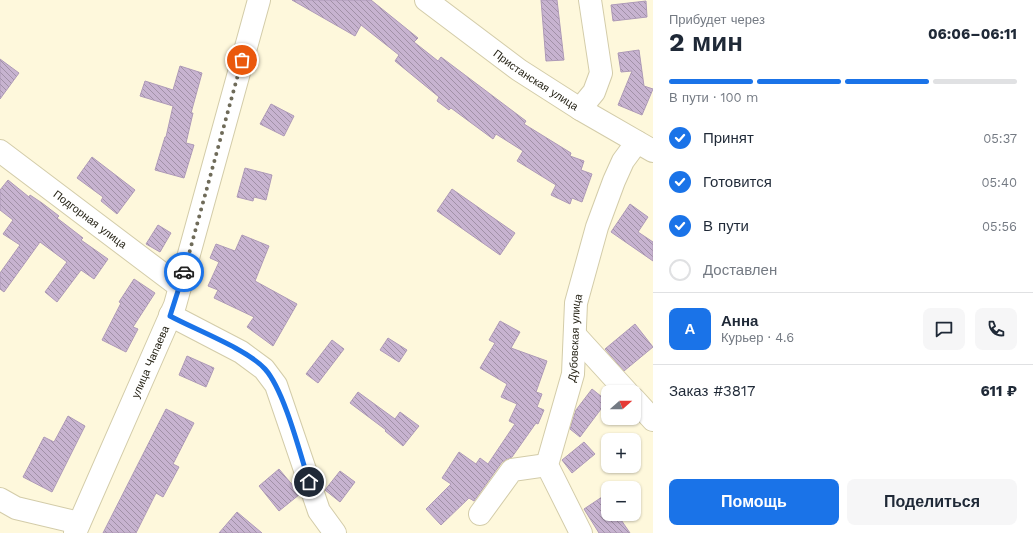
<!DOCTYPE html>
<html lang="ru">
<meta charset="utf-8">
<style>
:root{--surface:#fff;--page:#f6f6f7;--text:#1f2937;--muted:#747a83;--line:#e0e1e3;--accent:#1a73e8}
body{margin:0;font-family:"Work Sans",sans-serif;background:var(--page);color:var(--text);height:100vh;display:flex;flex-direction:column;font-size:15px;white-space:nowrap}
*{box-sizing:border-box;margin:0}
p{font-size:13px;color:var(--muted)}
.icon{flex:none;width:22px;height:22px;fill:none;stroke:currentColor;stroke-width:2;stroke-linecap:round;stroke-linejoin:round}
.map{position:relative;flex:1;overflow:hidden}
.side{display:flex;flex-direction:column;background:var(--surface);width:380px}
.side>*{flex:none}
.needle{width:26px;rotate:69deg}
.tools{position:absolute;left:601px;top:385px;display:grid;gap:8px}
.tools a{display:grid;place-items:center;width:40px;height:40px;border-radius:8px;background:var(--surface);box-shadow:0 1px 3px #0004;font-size:20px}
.pin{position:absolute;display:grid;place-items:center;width:34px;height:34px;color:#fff;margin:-17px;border:2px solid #fff;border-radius:50%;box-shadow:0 1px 4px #0007}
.courier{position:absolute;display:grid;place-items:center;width:40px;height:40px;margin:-20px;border:3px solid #1a73e8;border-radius:50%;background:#fff;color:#222;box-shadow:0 1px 5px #0007}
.headline em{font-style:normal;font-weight:700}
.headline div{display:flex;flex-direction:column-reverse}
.headline{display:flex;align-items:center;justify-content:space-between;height:68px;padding:0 16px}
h1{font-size:26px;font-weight:700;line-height:30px}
.bar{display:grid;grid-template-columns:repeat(4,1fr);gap:6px 4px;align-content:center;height:48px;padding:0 16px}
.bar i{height:5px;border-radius:3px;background:var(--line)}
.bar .selected{background:var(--accent)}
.bar p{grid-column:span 4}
.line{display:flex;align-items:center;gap:10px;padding:0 16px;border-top:1px solid var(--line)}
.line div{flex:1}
.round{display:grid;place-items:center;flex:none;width:42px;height:42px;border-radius:8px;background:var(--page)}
ol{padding:0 16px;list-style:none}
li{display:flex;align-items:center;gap:12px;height:44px}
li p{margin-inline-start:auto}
li .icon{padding:4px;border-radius:50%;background:var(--accent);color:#fff;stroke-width:4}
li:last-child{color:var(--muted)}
li i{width:22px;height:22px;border:2px solid var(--line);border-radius:50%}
.button{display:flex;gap:8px;margin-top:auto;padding:8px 16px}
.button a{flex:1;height:46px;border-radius:8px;background:var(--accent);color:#fff;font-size:16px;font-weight:700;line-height:46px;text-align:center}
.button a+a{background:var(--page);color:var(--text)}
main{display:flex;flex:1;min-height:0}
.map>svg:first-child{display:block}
.building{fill:url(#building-back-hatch);stroke:#ae9ab7}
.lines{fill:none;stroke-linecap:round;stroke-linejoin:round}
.minor-casing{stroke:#d3cca9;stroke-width:24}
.minor{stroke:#fff;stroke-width:22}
.done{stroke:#6f6b59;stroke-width:4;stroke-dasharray:0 7.2}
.route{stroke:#1a73e8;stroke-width:5}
.labels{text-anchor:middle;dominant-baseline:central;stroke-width:3;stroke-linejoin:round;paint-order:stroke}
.street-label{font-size:11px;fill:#221f12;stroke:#fff}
</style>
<main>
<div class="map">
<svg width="653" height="533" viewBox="0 0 653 533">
<defs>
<pattern id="building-back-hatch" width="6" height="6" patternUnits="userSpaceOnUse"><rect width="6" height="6" fill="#c7b3d0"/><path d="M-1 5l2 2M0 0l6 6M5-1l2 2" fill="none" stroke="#a191a7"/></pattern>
</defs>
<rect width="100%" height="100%" fill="#fef8dc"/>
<g class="building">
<path d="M292,0H371L418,38L414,42L438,61L441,57L526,121L524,124L571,153L570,156L584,161L581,170L592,174L582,202L572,198L570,204L551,195L556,185L517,161L523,151L496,134L493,139L451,108L449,110L437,101L439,97L395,61L399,55L361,25L355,36Z"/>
<path d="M541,0H557L564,60L546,61Z"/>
<path d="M646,1L647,17L613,21L611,5Z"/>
<path d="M639,50L644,86L653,89L642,115L618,105L632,71L621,72L618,53Z"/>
<path d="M0,59L19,73L0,99Z"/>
<path d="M180,66L202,73L191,113H193L186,143L194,145L184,178L155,170L165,137H166L173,106L140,96L145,81L173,90Z"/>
<path d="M271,104L294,116L284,136L260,124Z"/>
<path d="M92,157L135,190L117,214L101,201L103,197L77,178Z"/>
<path d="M245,168L272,175L266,200L254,197L253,201L237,197Z"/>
<path d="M8,180L29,197L30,195L42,203L59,216L57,218L83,238L81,240L108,259L94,279L81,270L57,302L45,292L67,262L40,242L4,292L0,289V273L20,245L3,234L13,220L0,210V190Z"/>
<path d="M452,189L515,233L500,255L437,211Z"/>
<path d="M630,204L648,217L638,232L653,242V261L611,232Z"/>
<path d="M158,225L171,233L160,252L146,244Z"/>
<path d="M242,235L269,246L255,281L297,304L273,346L247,327L254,317L214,298L218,290L208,286L219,262L210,258L216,244L235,251Z"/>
<path d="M134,279L155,293L133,327L138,329L126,352L102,340L121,303L119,302Z"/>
<path d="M500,321L520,332L511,348L547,361L536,392L542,394L537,407L544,410L538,424L536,423L512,457L502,462L474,501L469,498L441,525L426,509L451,484L442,478L459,452L476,464L480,458L488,464L515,424L509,421L517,404L501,397L507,384L480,368L495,343L489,340Z"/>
<path d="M635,324L653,347L624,371L605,349Z"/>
<path d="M388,338L407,350L399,362L380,350Z"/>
<path d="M332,340L344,349L318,383L306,374Z"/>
<path d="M187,356L214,368L206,387L179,375Z"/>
<path d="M592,389L607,401L580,437L570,429L576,410Z"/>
<path d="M358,392L395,419L400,412L419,426L403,446L385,431L386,430L350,403Z"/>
<path d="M166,409L194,423L173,464L179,467L163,497L156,493L136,533H103Z"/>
<path d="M68,416L85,426L52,492L23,477L44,437L54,442Z"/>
<path d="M584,442L595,454L572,473L562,460Z"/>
<path d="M279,469L300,494L279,511L259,486Z"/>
<path d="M340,471L355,482L340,502L325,490Z"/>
<path d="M608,493V514H617L630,533H599L584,509Z"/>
<path d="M237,512L262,533H219Z"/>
</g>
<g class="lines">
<g class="minor-casing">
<g id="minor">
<path id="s1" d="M426,0L519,70L580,109L653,151"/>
<path d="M580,109L594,92L601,73L590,0"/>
<path id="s2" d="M0,151L180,287"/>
<path d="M170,315L241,352L264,369L276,385L319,511L335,533"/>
<path d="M575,335L627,392"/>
<path d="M634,399L653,420"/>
<path d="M0,499L16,508L79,523"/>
<path d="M480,514L512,470L547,465"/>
<path id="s3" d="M75,533L175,305L259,0"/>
<path id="s4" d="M581,533L547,465L573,374L576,303L597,227L614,181L623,161L637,142"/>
</g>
</g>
<use href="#minor" class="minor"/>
</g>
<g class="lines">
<path class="done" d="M184,272L242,60"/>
<path class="route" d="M184,272L170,316C196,330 247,349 265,369C284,390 300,453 309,482"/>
</g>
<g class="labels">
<g class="street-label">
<text stroke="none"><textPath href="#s1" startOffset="136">Пристанская улица</textPath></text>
<text stroke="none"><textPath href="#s2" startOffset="113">Подгорная улица</textPath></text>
<text stroke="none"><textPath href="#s4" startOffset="207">Дубовская улица</textPath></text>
<text stroke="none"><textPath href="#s3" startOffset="187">улица Чапаева</textPath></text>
</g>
</g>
</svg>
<div class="tools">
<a><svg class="needle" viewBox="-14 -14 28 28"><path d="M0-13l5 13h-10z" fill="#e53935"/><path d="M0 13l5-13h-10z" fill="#747a83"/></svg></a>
<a>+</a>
<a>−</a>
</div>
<div class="pin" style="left:242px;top:60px;background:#ea580c"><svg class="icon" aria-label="bag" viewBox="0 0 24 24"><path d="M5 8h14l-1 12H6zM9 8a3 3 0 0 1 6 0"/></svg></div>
<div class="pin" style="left:309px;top:482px;background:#1f2937"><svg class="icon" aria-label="home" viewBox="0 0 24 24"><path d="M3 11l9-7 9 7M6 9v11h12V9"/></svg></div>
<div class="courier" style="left:184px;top:272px"><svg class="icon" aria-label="car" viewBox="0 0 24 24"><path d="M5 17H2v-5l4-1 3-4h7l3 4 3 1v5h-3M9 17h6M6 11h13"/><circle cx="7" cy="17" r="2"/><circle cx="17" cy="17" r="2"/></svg></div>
</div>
<section class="side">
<div class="headline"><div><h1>2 мин</h1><p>Прибудет через</p></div><em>06:06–06:11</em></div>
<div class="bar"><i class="selected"></i><i class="selected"></i><i class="selected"></i><i></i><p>В пути · 100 m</p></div>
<ol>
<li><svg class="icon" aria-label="check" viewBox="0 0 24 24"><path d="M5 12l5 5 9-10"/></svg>Принят<p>05:37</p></li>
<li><svg class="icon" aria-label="check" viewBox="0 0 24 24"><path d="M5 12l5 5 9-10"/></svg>Готовится<p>05:40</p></li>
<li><svg class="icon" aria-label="check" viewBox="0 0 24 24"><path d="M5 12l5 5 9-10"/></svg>В пути<p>05:56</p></li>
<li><i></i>Доставлен</li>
</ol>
<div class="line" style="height:72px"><b class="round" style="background:var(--accent);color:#fff">А</b><div><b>Анна</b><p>Курьер · 4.6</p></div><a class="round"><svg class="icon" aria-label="chat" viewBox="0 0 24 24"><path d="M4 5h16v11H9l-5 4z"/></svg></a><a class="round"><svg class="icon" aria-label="phone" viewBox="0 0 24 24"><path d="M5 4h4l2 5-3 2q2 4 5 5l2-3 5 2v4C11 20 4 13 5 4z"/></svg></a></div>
<div class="line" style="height:52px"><div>Заказ #3817</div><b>611 ₽</b></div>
<div class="button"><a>Помощь</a><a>Поделиться</a></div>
</section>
</main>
